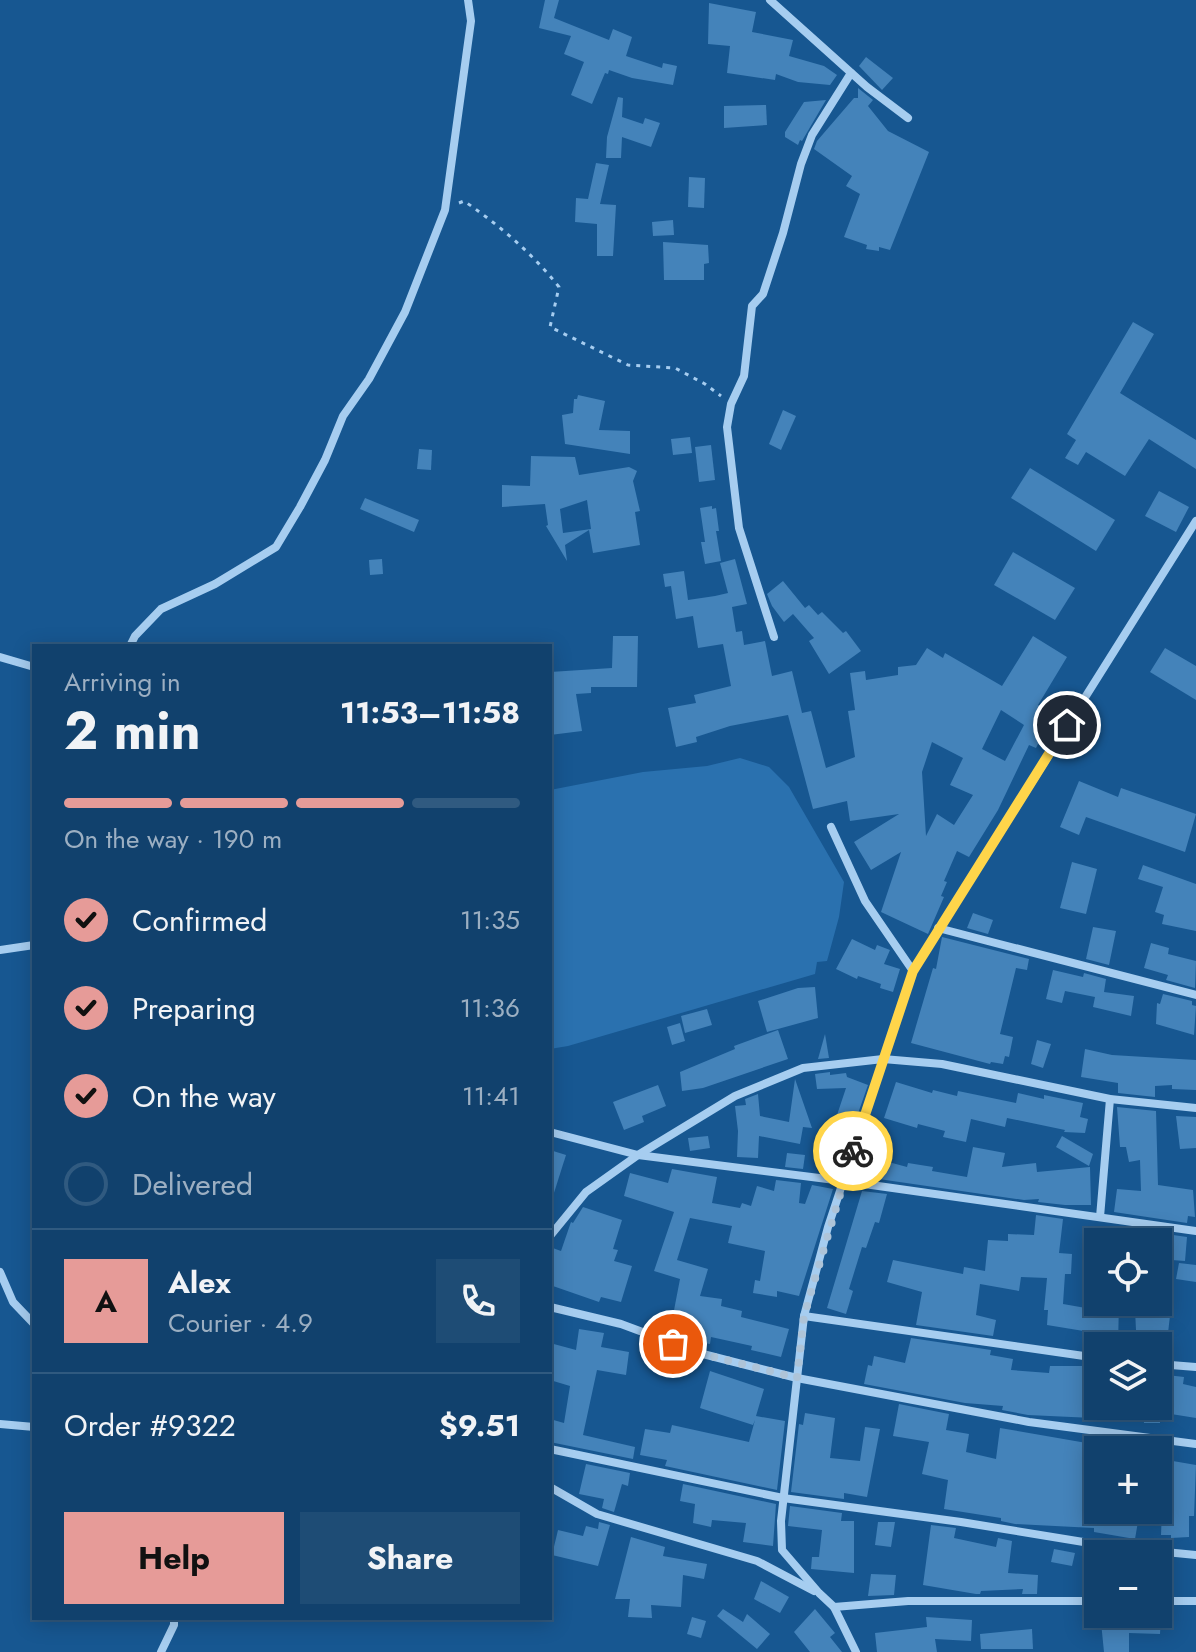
<!DOCTYPE html>
<meta charset="utf-8">
<style>
:root{--surface:#11416d;--page:#1e4c75;--text:#f1f3f6;--muted:#9cafc2;--line:#305a80;--accent:#e69b98}
body{margin:0;font-family:Jost,sans-serif;background:var(--page);color:var(--text);height:100vh;display:flex;flex-direction:column;font-size:30px;white-space:nowrap}
*{box-sizing:border-box;margin:0}
p{font-size:26px;color:var(--muted)}
.icon{flex:none;width:44px;height:44px;fill:none;stroke:currentColor;stroke-width:2;stroke-linecap:round;stroke-linejoin:round}
.map{position:relative;flex:1;overflow:hidden}
.drawer{position:absolute;left:32px;top:644px;width:520px;height:976px;display:flex;flex-direction:column;background:var(--surface);border-radius:0px;box-shadow:0 4px 20px #0003,0 0 0 2px var(--line)}
.drawer>*{flex:none}
.tools{position:absolute;left:1084px;top:1228px;display:grid;gap:16px}
.tools a{display:grid;place-items:center;width:88px;height:88px;border-radius:0px;background:var(--surface);box-shadow:0 4px 20px #0003,0 0 0 2px var(--line);font-size:40px}
.pin{position:absolute;display:grid;place-items:center;width:68px;height:68px;color:#fff;margin:-34px;border:4px solid #fff;border-radius:50%;box-shadow:0 2px 8px #0007}
.courier{position:absolute;display:grid;place-items:center;width:80px;height:80px;margin:-40px;border:6px solid #ffd54a;border-radius:50%;background:#fff;color:#222;box-shadow:0 2px 10px #0007}
.headline em{font-style:normal;font-weight:700}
.headline div{display:flex;flex-direction:column-reverse}
.headline{display:flex;align-items:center;justify-content:space-between;height:136px;padding:0 32px}
h1{font-size:52px;font-weight:700;line-height:60px}
.bar{display:grid;grid-template-columns:repeat(4,1fr);gap:12px 8px;align-content:center;height:96px;padding:0 32px}
.bar i{height:10px;border-radius:6px;background:var(--line)}
.bar .current{background:var(--accent)}
.bar p{grid-column:span 4}
.line{display:flex;align-items:center;gap:20px;padding:0 32px;border-top:2px solid var(--line)}
.line div{flex:1}
.round{display:grid;place-items:center;flex:none;width:84px;height:84px;border-radius:0px;background:var(--page)}
ol{padding:0 32px;list-style:none}
li{display:flex;align-items:center;gap:24px;height:88px}
li p{margin-inline-start:auto}
li .icon{padding:8px;border-radius:50%;background:var(--accent);color:#111;stroke-width:4}
li:last-child{color:var(--muted)}
li i{width:44px;height:44px;border:4px solid var(--line);border-radius:50%}
.action{display:flex;gap:16px;margin-top:auto;padding:16px 32px}
.action a{flex:1;height:92px;border-radius:0px;background:var(--accent);color:#111;font-size:32px;font-weight:700;line-height:92px;text-align:center}
.action a+a{background:var(--page);color:var(--text)}
.map>svg:first-child{display:block}
.green{fill:#2a71af}
.building{fill:#4483ba;fill-rule:evenodd}
.lines{fill:none;stroke-linecap:round;stroke-linejoin:round}
.path{stroke:#a6cdf0;stroke-width:3;stroke-dasharray:4 6;stroke-linecap:butt}
.minor{stroke:#a6cdf0;stroke-width:8}
.done{stroke:#aec4d8;stroke-width:8;stroke-dasharray:0 14.4}
.route{stroke:#ffd54a;stroke-width:10}
</style>
<div class="map">
<svg width="1196" height="1652" viewBox="0 0 1196 1652">
<rect width="100%" height="100%" fill="#175791"/>
<path class="green" d="M740,758L769,767L789,787L844,882L839,917L827,961L817,962L815,974L568,1046L550,1049V790L643,772L707,766Z"/>
<g class="building">
<path d="M545,0H559L554,18L609,40L613,29L632,37L626,56L662,68L663,63L677,66L673,85L632,78L609,70L608,74L605,73L592,104L571,95L584,62L564,54L571,36L539,28Z"/>
<path d="M709,3L756,12L752,32L793,40L789,56L824,66L837,75L830,85L798,82L776,74L775,80L727,73L730,46L708,44Z"/>
<path d="M866,57L893,78L882,90L859,66Z"/>
<path d="M858,88L873,100L868,106L888,131L929,152L890,250L879,247V251L866,249L867,245L844,237L860,194L846,186L852,176L814,149L817,141L854,98H858Z"/>
<path d="M618,97L623,98L622,117L643,124L645,118L660,123L651,147L622,137L621,158H606L607,137Z"/>
<path d="M826,100L802,141L800,140L798,145L785,137V132L804,102Z"/>
<path d="M766,105L767,125L724,128V106Z"/>
<path d="M596,163L609,165L600,204L616,205L613,256H597V224L575,222L576,198L588,199Z"/>
<path d="M689,177L705,178L704,208L688,207Z"/>
<path d="M673,220L674,235L653,236L652,222Z"/>
<path d="M663,242L708,245L709,263L704,264V280H664Z"/>
<path d="M1133,322L1154,334L1120,393L1196,440V469L1149,439L1125,476L1086,452L1078,465L1065,458L1076,440L1067,434Z"/>
<path d="M578,395L605,401L599,430L630,431V454L565,444L562,415L573,413L574,399H577Z"/>
<path d="M783,410L796,416L781,450L769,444Z"/>
<path d="M690,437L692,453L673,455L671,439Z"/>
<path d="M711,445L715,480L699,482L695,447Z"/>
<path d="M419,449L432,450L431,470L417,469Z"/>
<path d="M531,456L575,457L579,475L629,467L637,471L633,481L640,511L635,512L640,545L593,553L589,530L565,545L567,561L546,526L548,525L545,504L502,507V485L530,486ZM587,500L591,529L563,533L560,509Z"/>
<path d="M1030,468L1115,520L1096,551L1011,498Z"/>
<path d="M1159,491L1189,507L1176,532L1145,516Z"/>
<path d="M365,498L419,520L414,532L360,509Z"/>
<path d="M712,506V509L716,508L719,531H716L721,561L705,564L701,542H705L700,508Z"/>
<path d="M1013,552L1075,588L1055,620L994,585Z"/>
<path d="M382,559L383,574L370,575L369,560Z"/>
<path d="M735,559L747,604L732,607L736,632L742,631L744,645L765,641L772,676L792,671L802,713L811,711L826,768L855,757L848,711L855,710L850,673L865,671L866,680L898,675V667L916,665L927,648L943,658L945,653L1002,686L1033,636L1067,657L1038,705L1061,719L1047,740L1042,736L1036,748L1029,745L998,810L969,857L957,851L944,881L947,882L941,896L944,897L928,934L881,912L901,852L871,870L854,842L899,814L850,821L847,801L813,809L788,715L730,726L696,737L697,742L676,747L668,708L696,703L694,695L731,686L723,644L698,648L693,616L676,619L671,586L665,587L663,574L684,571L688,600L715,596L728,593L720,563ZM1001,710L1024,725L1005,761L982,749ZM932,742L963,758L950,785L973,795L954,825L937,814L926,836L922,772Z"/>
<path d="M783,581L805,608L809,605L818,615L822,612L843,633L846,631L861,651L829,674L809,641L814,638L793,614L784,622L772,606L767,594Z"/>
<path d="M613,636H638L637,687H591V693L576,694L582,731L550,735V672L612,668Z"/>
<path d="M1165,648L1196,666V700L1150,672Z"/>
<path d="M1079,781L1118,797L1121,788L1196,814L1185,852L1086,817L1079,835L1060,827Z"/>
<path d="M1072,862L1097,869L1086,914L1060,908Z"/>
<path d="M1143,865L1196,884V931L1162,924L1164,915L1155,912L1163,887L1138,879Z"/>
<path d="M973,913L993,920L988,934L967,928Z"/>
<path d="M1093,927L1116,931L1109,965L1086,959Z"/>
<path d="M942,937L1029,959L1027,970L1016,968L1000,1034L1013,1037L1009,1057L1005,1056L1003,1064L991,1062L990,1064L911,1043L933,968L936,969Z"/>
<path d="M852,939L875,950L877,945L890,950L884,964L900,969L893,992L880,988L881,984L858,976L857,979L836,969Z"/>
<path d="M1151,943L1169,948L1168,954L1196,961L1195,988L1166,980L1168,975L1144,968Z"/>
<path d="M1053,970L1083,977L1084,973L1106,979L1104,992L1134,996L1131,1016L1093,1007L1095,997L1065,991L1062,1003L1046,999Z"/>
<path d="M815,987L818,1018L767,1032L758,1001L798,988Z"/>
<path d="M1163,994L1192,1001V1005L1196,1006L1194,1035L1156,1024L1157,1003L1160,1004Z"/>
<path d="M707,1009L712,1025L685,1033L681,1016Z"/>
<path d="M680,1023L685,1041L672,1045L667,1027Z"/>
<path d="M778,1030L788,1059L703,1088L682,1091L680,1072L735,1049L734,1046Z"/>
<path d="M825,1034L829,1058L818,1059Z"/>
<path d="M1037,1040L1051,1044L1043,1068L1031,1064Z"/>
<path d="M1085,1049L1112,1055L1196,1060V1090L1172,1089V1085L1155,1086V1097L1118,1093V1083L1081,1077Z"/>
<path d="M830,1072V1075L846,1073L847,1077L868,1085L855,1122L837,1115L846,1088L817,1089L815,1074Z"/>
<path d="M795,1079L812,1128L803,1127L800,1144L759,1136L758,1158L737,1157L738,1131L735,1106L746,1105L745,1099L758,1094L760,1116L789,1122Z"/>
<path d="M896,1082L932,1093L933,1090L957,1096L958,1091L1016,1103L1018,1093L1044,1099V1095L1083,1103L1080,1117L1088,1119L1085,1133L1064,1132L1065,1130L1007,1118L1005,1127L971,1119L966,1142L943,1137L945,1131L918,1124L917,1128L884,1118Z"/>
<path d="M658,1085L666,1106L642,1116L644,1122L624,1130L613,1102Z"/>
<path d="M1117,1107L1156,1111L1158,1185L1193,1190L1195,1217L1188,1216L1187,1223L1114,1212L1117,1189L1141,1191L1140,1160L1129,1162L1126,1147H1120Z"/>
<path d="M1176,1116L1196,1117V1148L1180,1149Z"/>
<path d="M708,1136L710,1148L690,1151L688,1138Z"/>
<path d="M1062,1136L1093,1154L1089,1166L1056,1147Z"/>
<path d="M973,1147L1005,1153L1002,1167L1036,1163L1037,1172L1090,1167L1091,1205H1065L1038,1202L1039,1199L1024,1200L865,1177L870,1157L907,1167L908,1163L933,1167L932,1171L967,1177Z"/>
<path d="M550,1150L566,1155L553,1196L550,1195Z"/>
<path d="M787,1153L805,1155L803,1169L785,1167Z"/>
<path d="M672,1169L717,1177L712,1203L740,1208L742,1203L751,1206L757,1186L774,1191L776,1180L801,1183L799,1203L805,1204L812,1185L833,1189L799,1296L777,1291V1297L753,1293L755,1280L760,1281L765,1251L728,1243L732,1226L690,1218L677,1260L708,1269L700,1296L722,1299L721,1306L742,1311L741,1317L789,1329L781,1357L751,1350L752,1346L711,1337L710,1344L693,1341V1339L670,1331L680,1279L654,1271L674,1212L624,1196L630,1173L668,1183Z"/>
<path d="M862,1191L887,1194L879,1223L875,1222L866,1248L862,1247L849,1289L853,1291L846,1314L827,1308Z"/>
<path d="M583,1207L622,1220L613,1249L618,1250L614,1261L632,1266L621,1302L601,1297L599,1302L550,1285V1247L561,1251L571,1222L573,1223Z"/>
<path d="M1036,1215L1063,1219L1059,1253L1072,1254L1071,1274H1065L1063,1304L1103,1311L1104,1302H1119L1118,1346H1101L1102,1334L1047,1325L1048,1310H1044L1047,1278L1021,1277L1019,1291L980,1284L976,1315L996,1320L993,1336L916,1325L922,1292L887,1282L893,1260L963,1274L964,1267L985,1271L988,1240L1008,1241V1234L1034,1235Z"/>
<path d="M1118,1227L1187,1237L1185,1261L1158,1259V1242H1116Z"/>
<path d="M1179,1263L1196,1265V1282L1176,1279Z"/>
<path d="M1149,1305L1171,1307L1168,1333L1136,1330L1135,1310H1148Z"/>
<path d="M579,1329L604,1333L601,1347L629,1352L626,1375L597,1370L583,1435L635,1447L633,1459L550,1442V1419L564,1423L570,1386L550,1380V1343L576,1350Z"/>
<path d="M911,1338L991,1350L990,1355L1013,1359L1011,1370L1049,1373L1050,1366H1098V1406H1115V1419L1028,1415L1002,1410L1003,1406L965,1403L864,1384L868,1365L872,1366L874,1356L905,1363Z"/>
<path d="M710,1371L764,1389L756,1416L785,1421L777,1490L665,1466L667,1460L640,1455L645,1429L670,1433L672,1425L749,1442L755,1420L753,1425L700,1408Z"/>
<path d="M1167,1375L1184,1377L1183,1384L1196,1387V1418L1171,1414L1160,1415V1423H1144L1143,1406H1158V1391H1164Z"/>
<path d="M899,1404L949,1414L946,1430L969,1434L966,1452L996,1459L1000,1428L1098,1445V1511L1127,1515L1128,1510H1140L1135,1539L1094,1532V1528L1015,1524L1001,1521V1518L944,1509L948,1480L922,1474L929,1442L893,1436Z"/>
<path d="M805,1413L835,1418L830,1458L860,1461L865,1427L880,1429L867,1497L844,1493V1499L791,1492L799,1424L803,1425Z"/>
<path d="M1167,1460L1196,1465L1194,1516H1189V1537L1171,1538V1535H1161L1163,1483Z"/>
<path d="M586,1464L630,1473L628,1486L622,1484L614,1512L602,1508L604,1499L579,1494Z"/>
<path d="M683,1484L776,1504L773,1546L743,1542L746,1523L712,1520L711,1527L693,1523L695,1504L680,1501Z"/>
<path d="M790,1506L842,1513L841,1521H854V1573L811,1569L812,1557H819L822,1530L788,1526Z"/>
<path d="M599,1522L610,1525L598,1566L552,1555L558,1530L583,1536L586,1526L598,1529Z"/>
<path d="M878,1522H895L891,1547L875,1545Z"/>
<path d="M931,1525L956,1528L954,1538L996,1547L998,1538L1012,1541L1008,1573L1038,1575L1037,1594H1022L1023,1589L981,1591L980,1594H976L923,1585Z"/>
<path d="M631,1537L665,1547L663,1556L707,1564L704,1579L683,1575L681,1607L651,1605L652,1618L628,1617L630,1599H615Z"/>
<path d="M1054,1549L1075,1553L1072,1566L1051,1562Z"/>
<path d="M871,1574L896,1575L894,1595L868,1596Z"/>
<path d="M761,1581L789,1597L780,1613L754,1599Z"/>
<path d="M723,1609L743,1622L747,1614L770,1634L757,1649L717,1616Z"/>
<path d="M815,1609L835,1633L830,1637L842,1652H810L794,1632Z"/>
<path d="M1145,1615L1161,1616L1160,1634L1129,1633V1652H1104L1101,1622Z"/>
<path d="M692,1617L706,1621L701,1638L687,1634Z"/>
<path d="M926,1617L972,1620L971,1641L935,1639L937,1652H877L875,1633L927,1627Z"/>
<path d="M1032,1629L1033,1649H981L980,1634Z"/>
</g>
<g class="lines">
<path class="path" d="M459,203L464,201C499,225 533,254 559,287L550,327L628,365L675,368L705,384L721,396"/>
<g class="minor">
<path d="M770,0L867,87L908,118"/>
<path d="M774,637L739,528L727,427L731,404L744,376L752,306L763,294L783,233L801,164L812,135L851,73"/>
<path d="M130,646L135,636L161,609L215,584L276,547L300,507L325,460L343,416L369,379L405,312L445,210L471,21L468,0"/>
<path d="M0,657L34,667"/>
<path d="M831,827L865,901L913,971"/>
<path d="M938,928L1196,995"/>
<path d="M0,950L34,945"/>
<path d="M550,1132L638,1155L843,1181L1196,1231"/>
<path d="M1100,1217L1110,1099"/>
<path d="M550,1236L586,1192L638,1155L735,1096L803,1068L883,1059L942,1064L1110,1099L1196,1108"/>
<path d="M0,1272L13,1302L34,1324"/>
<path d="M550,1307L621,1324L699,1353L797,1378L1029,1422L1196,1444"/>
<path d="M804,1316L1098,1358"/>
<path d="M1158,1364L1196,1367"/>
<path d="M0,1424L34,1427"/>
<path d="M550,1449L783,1498L961,1522L1114,1547L1196,1555"/>
<path d="M550,1487L597,1514L757,1561L814,1591"/>
<path d="M1158,1601H1196"/>
<path d="M834,1607L908,1601H1098"/>
<path d="M161,1652L174,1625V1618"/>
<path d="M856,1652L834,1607L819,1593L782,1550L781,1521L804,1316L828,1227L913,971L1196,521"/>
</g>
</g>
<g class="lines">
<path class="done" d="M673,1344L699,1353L797,1378L804,1316L853,1151"/>
<path class="route" d="M853,1151L913,971L1067,725"/>
</g>
</svg>
<div class="tools">
<a><svg class="icon" aria-label="locate" viewBox="0 0 24 24"><circle cx="12" cy="12" r="6"/><path d="M12 2v4M12 18v4M2 12h4M18 12h4"/></svg></a>
<a><svg class="icon" aria-label="layers" viewBox="0 0 24 24"><path d="M12 4l9 5-9 5-9-5zM3 14l9 5 9-5"/></svg></a>
<a>+</a>
<a>−</a>
</div>
<div class="pin" style="left:673px;top:1344px;background:#ea580c"><svg class="icon" aria-label="bag" viewBox="0 0 24 24"><path d="M5 8h14l-1 12H6zM9 8a3 3 0 0 1 6 0"/></svg></div>
<div class="pin" style="left:1067px;top:725px;background:#1f2937"><svg class="icon" aria-label="home" viewBox="0 0 24 24"><path d="M3 11l9-7 9 7M6 9v11h12V9"/></svg></div>
<div class="courier" style="left:853px;top:1151px"><svg class="icon" aria-label="bike" viewBox="0 0 24 24"><circle cx="6" cy="16" r="4"/><circle cx="18" cy="16" r="4"/><path d="M6 16l4-8h5l3 8M10 8l3 8H6M13 5h3"/></svg></div>
<section class="drawer">
<div class="headline"><div><h1>2 min</h1><p>Arriving in</p></div><em>11:53–11:58</em></div>
<div class="bar"><i class="current"></i><i class="current"></i><i class="current"></i><i></i><p>On the way · 190 m</p></div>
<ol>
<li><svg class="icon" aria-label="check" viewBox="0 0 24 24"><path d="M5 12l5 5 9-10"/></svg>Confirmed<p>11:35</p></li>
<li><svg class="icon" aria-label="check" viewBox="0 0 24 24"><path d="M5 12l5 5 9-10"/></svg>Preparing<p>11:36</p></li>
<li><svg class="icon" aria-label="check" viewBox="0 0 24 24"><path d="M5 12l5 5 9-10"/></svg>On the way<p>11:41</p></li>
<li><i></i>Delivered</li>
</ol>
<div class="line" style="height:144px"><b class="round" style="background:var(--accent);color:#111">A</b><div><b>Alex</b><p>Courier · 4.9</p></div><a class="round"><svg class="icon" aria-label="phone" viewBox="0 0 24 24"><path d="M5 4h4l2 5-3 2q2 4 5 5l2-3 5 2v4C11 20 4 13 5 4z"/></svg></a></div>
<div class="line" style="height:104px"><div>Order #9322</div><b>$9.51</b></div>
<div class="action"><a>Help</a><a>Share</a></div>
</section>
</div>
